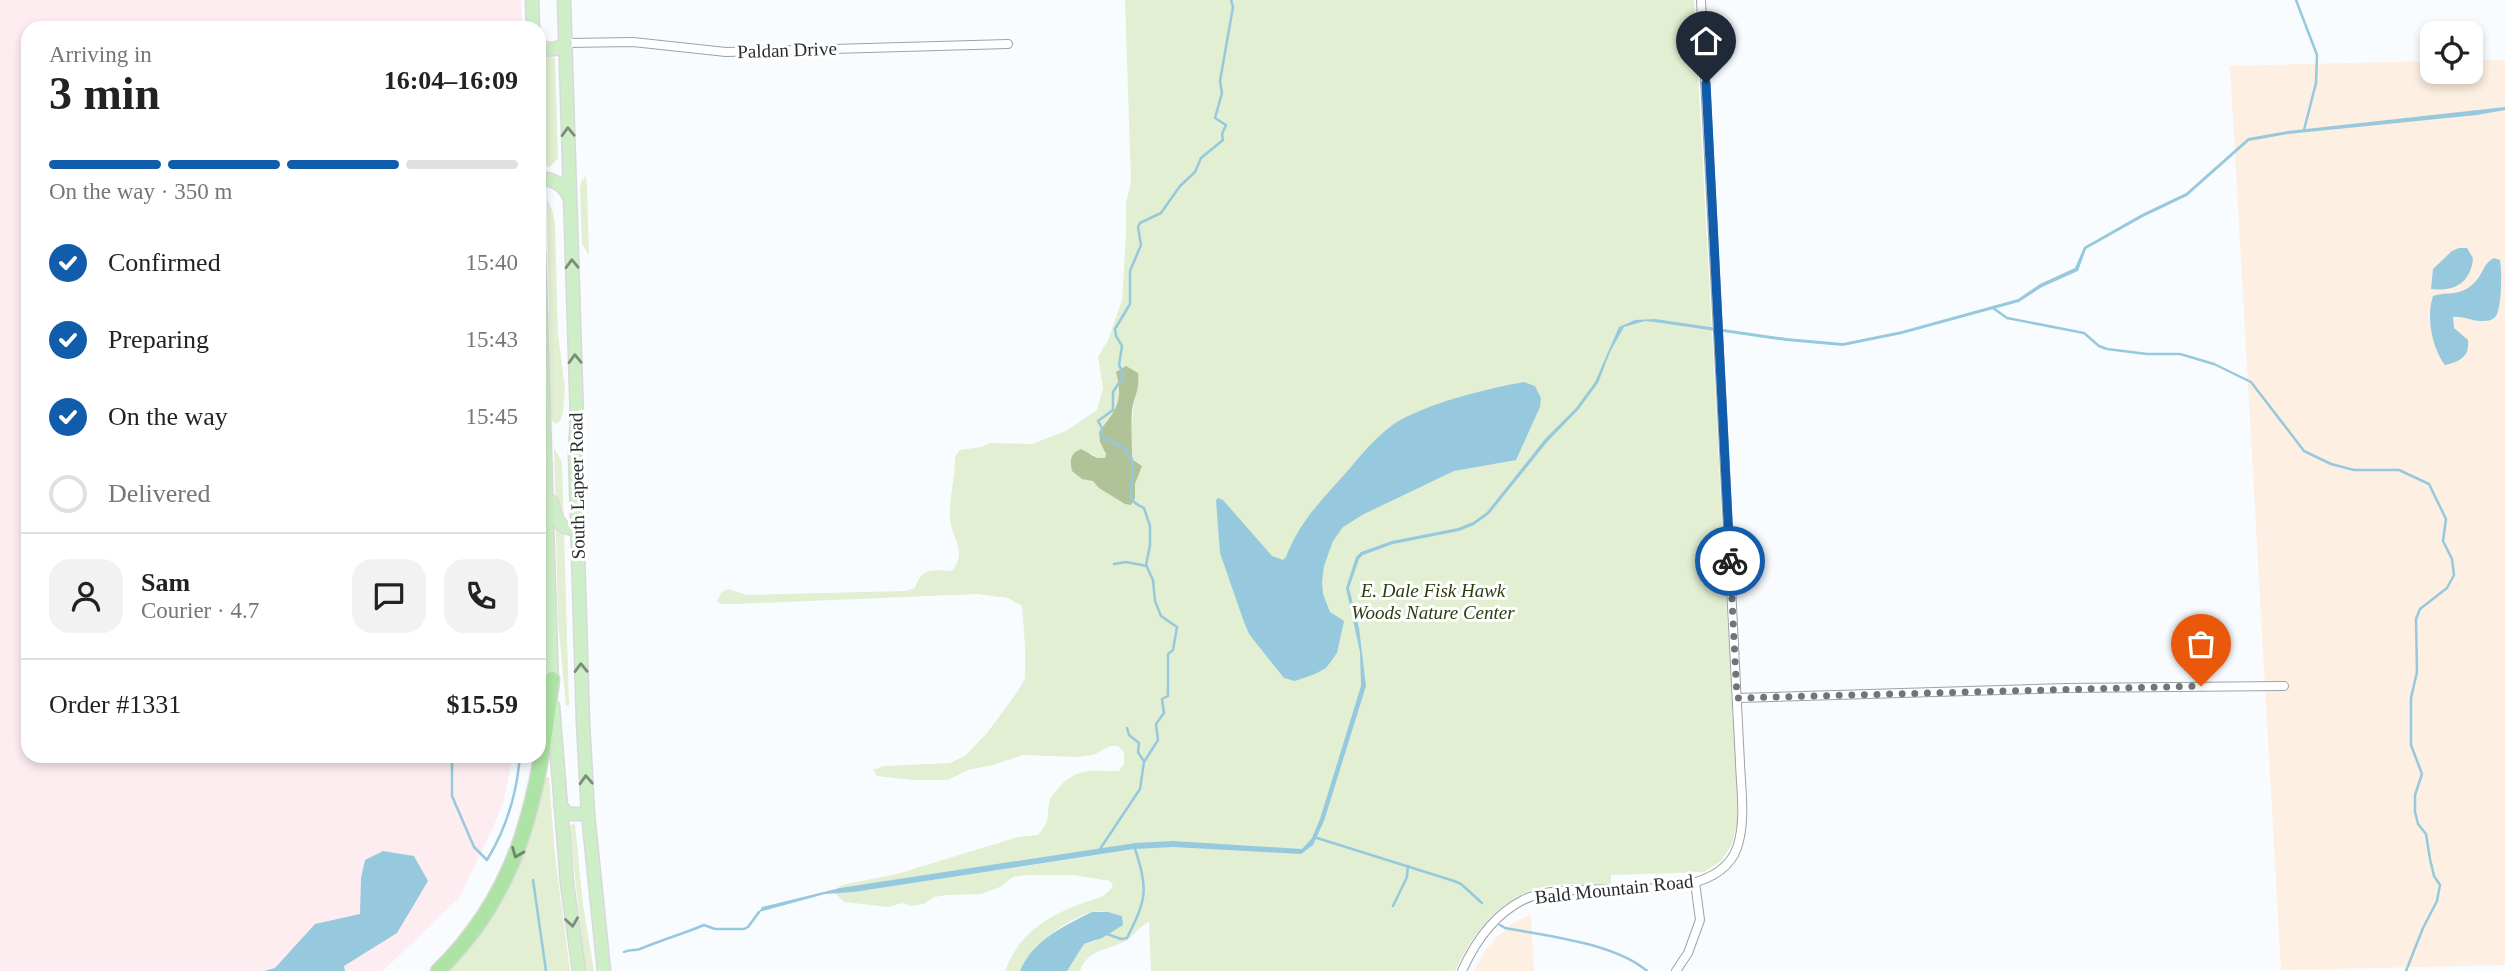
<!DOCTYPE html>
<meta charset="utf-8">
<style>
:root{--surface:#fff;--page:#f2f2f2;--text:#222;--muted:#767676;--line:#e0e0e0;--accent:#115dac}
body{margin:0;font-family:Georgia,serif;background:var(--page);color:var(--text);height:100vh;display:flex;flex-direction:column;font-size:26px;white-space:nowrap}
*{box-sizing:border-box;margin:0}
p{font-size:23px;color:var(--muted)}
.icon{flex:none;width:38px;height:38px;fill:none;stroke:currentColor;stroke-width:2;stroke-linecap:round;stroke-linejoin:round}
.map{position:relative;flex:1;overflow:hidden}
.panel{position:absolute;left:21px;top:21px;width:525px;height:742px;display:flex;flex-direction:column;background:var(--surface);border-radius:21px;box-shadow:0 4px 10px #0003}
.panel>*{flex:none}
.fabs{position:absolute;left:2420px;top:21px;display:grid;gap:14px}
.fabs a{display:grid;place-items:center;width:63px;height:63px;border-radius:14px;background:var(--surface);box-shadow:0 4px 10px #0003;font-size:35px}
.pin{position:absolute;display:grid;place-items:center;width:60px;height:60px;color:#fff;margin:-72px -30px;border-radius:50% 50% 50% 0;rotate:-45deg;box-shadow:0 0 7px #0007}
.pin .icon{rotate:45deg}
.courier{position:absolute;display:grid;place-items:center;width:70px;height:70px;margin:-35px;border:5px solid #115dac;border-radius:50%;background:#fff;color:#222;box-shadow:0 2px 9px #0007}
.overview em{font-style:normal;font-weight:700}
.overview div{display:flex;flex-direction:column-reverse}
.overview{display:flex;align-items:center;justify-content:space-between;height:119px;padding:0 28px}
h1{font-size:46px;font-weight:700;line-height:52px}
.bar{display:grid;grid-template-columns:repeat(4,1fr);gap:10px 7px;align-content:center;height:84px;padding:0 28px}
.bar i{height:9px;border-radius:5px;background:var(--line)}
.bar .active{background:var(--accent)}
.bar p{grid-column:span 4}
.line{display:flex;align-items:center;gap:18px;padding:0 28px;border-top:2px solid var(--line)}
.line div{flex:1}
.round{display:grid;place-items:center;flex:none;width:74px;height:74px;border-radius:21px;background:var(--page)}
ol{padding:0 28px;list-style:none}
li{display:flex;align-items:center;gap:21px;height:77px}
li p{margin-inline-start:auto}
li .icon{padding:7px;border-radius:50%;background:var(--accent);color:#fff;stroke-width:4}
li:last-child{color:var(--muted)}
li i{width:38px;height:38px;border:4px solid var(--line);border-radius:50%}
.map>svg:first-child{display:block}
.commercial{fill:#fdedf1}
.education{fill:#fdefe1}
.green{fill:#e2efd2;fill-rule:evenodd}
.forest{fill:#afc298}
.water{fill:#96c9de}
.lines{fill:none;stroke-linecap:round;stroke-linejoin:round}
.stream{stroke:#96c9de;stroke-width:2.5}
.street-casing{stroke:#9ca2a7;stroke-width:10}
.primary-casing{stroke:#d8d9d9;stroke-width:15}
.highway-casing{stroke:#d8d9d9;stroke-width:17}
.street{stroke:#fff;stroke-width:8}
.primary{stroke:#ceeec8;stroke-width:12}
.highway{stroke:#ade3a4;stroke-width:14}
.oneway{stroke:#7c8c7a}
.oneway2{stroke:#6b8768}
.done{stroke:#727476;stroke-width:7;stroke-dasharray:0 12.6}
.route{stroke:#115dac;stroke-width:9}
.labels{text-anchor:middle;dominant-baseline:central;stroke-width:6;stroke-linejoin:round;paint-order:stroke}
.street-label{font-size:19px;fill:#292b2d;stroke:#fff}
.park-label{font-size:19px;font-style:italic;fill:#2c3d0e;stroke:#fff}
</style>
<div class="map">
<svg width="2505" height="971" viewBox="0 0 2505 971">
<rect width="100%" height="100%" fill="#f9fcfe"/>
<path class="commercial" d="M0,0H521L522,28H28V756H513L504,799L493,828L459,898L383,971H0Z"/>
<g class="education">
<path d="M2471,60H2505V965L2281,970L2230,66L2432,61V72H2471Z"/>
<path d="M1531,914L1534,971H1474L1486,949L1499,935L1513,923Z"/>
</g>
<g class="green">
<path d="M1125,0H1694L1737,798V823L1732,844L1721,861L1704,872L1611,875V884C1587,885 1562,882 1539,888C1498,899 1472,935 1455,971H1151L1149,922C1141,926 1137,931 1131,937C1116,951 1089,945 1080,971H1067L1084,944L1096,941L1108,912C1103,912 1096,911 1092,912C1067,918 1029,948 1020,971H1005C1019,934 1044,918 1080,904C1094,899 1104,899 1113,886L1110,881L1073,875H1027L1013,877L1000,887L981,894L948,895L934,897L924,904L911,906L902,903L889,907L844,902L835,893L854,892L1145,848L1135,843L834,891L842,885L897,874L1018,837L1038,835C1051,818 1046,823 1049,804C1050,796 1056,791 1061,785C1080,766 1095,772 1119,771L1124,764V752L1118,746H1111L1093,755L1078,757L1023,755L993,765L968,770L948,780H912L877,776L873,770L883,766L950,763L965,756L987,733L1018,691L1025,678V645L1022,606L1008,598L977,594L735,604H720L717,601L722,592L728,589L747,595L905,591L915,588C922,567 932,570 952,571C968,551 952,540 950,519C949,498 955,478 955,457L960,450L982,447L990,443L1032,444L1066,431L1097,410L1103,388L1098,357L1108,340L1122,300L1126,235V203L1131,182ZM1121,388L1135,400C1132,408 1131,447 1132,457C1134,467 1139,475 1135,484C1095,494 1095,494 1091,453L1097,458L1105,459L1106,454L1100,442L1099,432L1118,408Z"/>
<path d="M542,56L555,58L558,158L550,167L544,166Z"/>
<path d="M586,176L587,186L589,255L582,244L580,188L581,182Z"/>
<path d="M547,199L552,210L555,222L558,334L565,389L563,412L560,421L556,424L551,419Z"/>
<path d="M554,448L562,462L569,705L566,706L558,621Z"/>
<path d="M544,777H549L555,856L570,971H445L513,876L533,826Z"/>
<path d="M575,823L583,905L594,971H586L569,826Z"/>
</g>
<path class="forest" d="M1126,366L1138,373C1140,390 1134,396 1132,411C1131,425 1132,442 1132,456L1133,460L1142,466L1135,484V498L1131,505L1125,504L1099,488L1093,481L1082,479L1072,471C1070,459 1070,454 1081,449L1097,458H1105L1106,454L1100,442L1099,432C1116,410 1124,401 1116,372Z"/>
<g class="water">
<path d="M2505,107V110L2477,115L2288,134L2249,141L2187,196L2143,217L2086,249L2078,271L2042,287L2019,302L1902,334L1843,346L1786,341L1654,322L1645,321L1624,327L1610,352L1598,383L1578,410L1548,441L1489,514L1474,525L1459,531L1393,544L1363,555L1359,559L1349,588L1359,628L1366,686L1324,821L1313,845L1301,854L1173,847L1135,849L854,892L825,894L759,912L762,907L840,888L1135,843L1173,841L1302,849L1312,838L1320,819L1361,686L1360,652L1346,588L1356,557L1361,552L1392,541L1458,528L1473,522L1487,512L1545,439L1576,408L1595,382L1619,327L1635,320L1655,319L1786,338L1843,343L1902,331L2018,299L2040,284L2075,268L2084,247L2142,214L2186,193L2248,138L2288,131Z"/>
<path d="M2459,248H2467L2473,258C2471,283 2454,292 2431,289L2433,269L2452,251Z"/>
<path d="M2494,258L2500,260C2502,271 2502,307 2496,316C2492,321 2486,321 2480,321C2471,321 2463,316 2453,317L2454,328L2468,340C2470,357 2459,362 2445,365C2432,348 2426,316 2433,296C2448,291 2460,297 2474,283C2483,275 2483,263 2494,258Z"/>
<path d="M1524,382L1535,386L1541,398L1540,407L1516,460L1454,471L1364,514L1343,527L1333,541L1324,566L1322,581L1323,594L1330,612L1344,621L1337,653L1326,668L1315,674L1295,681L1284,678L1249,634L1244,622L1220,553L1216,500L1218,498L1223,500L1272,556L1283,560L1286,557C1301,518 1325,497 1351,467C1365,450 1385,427 1406,417C1441,400 1486,389 1524,382Z"/>
<path d="M383,851L414,856L428,881L397,933L344,966L345,971H264L275,968L315,924L360,914L361,878L365,860Z"/>
<path d="M1092,912H1108L1122,916L1123,925L1102,938L1084,944L1067,971H1020C1032,941 1065,925 1092,912Z"/>
</g>
<g class="lines">
<g class="stream">
<path d="M2296,0L2317,55L2316,83L2304,130"/>
<path d="M1993,308L2007,318L2084,333L2099,346L2107,349L2147,354H2180L2214,364L2251,382L2304,451L2331,464L2354,470H2399L2429,484L2446,519L2443,541L2452,559L2454,575L2447,588L2420,609L2416,619L2417,672L2411,698V745L2422,774L2415,795V812L2418,824L2426,834L2430,859L2434,876L2440,885L2437,901L2423,928L2406,971"/>
<path d="M1114,564L1126,562L1147,566"/>
<path d="M1127,728L1129,735L1139,743L1138,752L1143,760"/>
<path d="M452,756V796L474,847L487,860C506,829 517,792 520,756"/>
<path d="M1317,838L1454,881L1461,884L1482,903"/>
<path d="M1100,849L1140,789L1144,762L1158,740L1156,724L1164,713L1162,699L1168,696V654L1173,650L1177,627L1161,616L1155,601L1153,580L1146,565L1150,545V526L1144,508C1141,506 1137,505 1134,502C1123,492 1144,465 1123,448C1117,443 1109,441 1103,437L1102,428L1098,421L1113,410V392L1124,375L1119,365L1122,346L1116,336L1115,329L1130,304V271L1141,245L1138,227L1140,223L1161,213L1180,186L1195,172L1201,158L1223,140L1222,134L1226,125L1215,118L1222,93L1220,81L1233,7L1231,0"/>
<path d="M533,880L546,971"/>
<path d="M1393,906L1407,877L1408,866"/>
<path d="M1500,925L1505,928C1547,936 1614,943 1647,971"/>
<path d="M1107,934L1121,939L1127,938C1146,900 1149,890 1135,849"/>
<path d="M624,952C630,949 635,951 640,949C661,940 683,934 704,925L715,929H744L748,927L759,912"/>
</g>
<g class="street-casing">
<g id="street">
<path d="M566,43L633,42L726,52L1008,44"/>
<path d="M1737,698L2066,688L2284,686"/>
<path d="M1462,971C1475,942 1495,914 1523,900C1576,873 1712,915 1737,848C1746,821 1741,790 1740,763L1701,0"/>
<path d="M1676,971L1688,953L1700,920L1695,882"/>
</g>
</g>
<g class="primary-casing">
<g id="primary">
<path d="M532,0L533,28"/>
<path d="M564,0L577,420L575,452L583,722L588,814L604,971"/>
<path d="M539,45C548,52 557,50 566,43"/>
<path d="M539,178C552,179 564,184 569,197"/>
<path d="M539,254L552,688"/>
<path d="M552,502C556,518 558,530 577,529"/>
<path d="M553,706L567,883L579,971"/>
<path d="M560,805L568,814H588"/>
</g>
</g>
<g class="highway-casing">
<path id="highway" d="M438,971C523,889 539,791 552,679"/>
</g>
<use href="#street" class="street"/>
<use href="#primary" class="primary"/>
<use href="#highway" class="highway"/>
</g>
<defs><path id="oneway-chevron" d="M-2-3.5L2.5 0L-2 3.5" fill="none" stroke-width="1.6" stroke-linecap="round" stroke-linejoin="round" transform="scale(1.75)"/></defs>
<g class="oneway">
<use href="#oneway-chevron" transform="translate(568 132) rotate(-92)"/>
<use href="#oneway-chevron" transform="translate(572 264) rotate(-92)"/>
<use href="#oneway-chevron" transform="translate(575 359) rotate(-92)"/>
<use href="#oneway-chevron" transform="translate(581 668) rotate(-91)"/>
<use href="#oneway-chevron" transform="translate(586 780) rotate(-93)"/>
<use href="#oneway-chevron" transform="translate(572 922) rotate(82)"/>
</g>
<use class="oneway2" href="#oneway-chevron" transform="translate(517 853) rotate(112)"/>
<g class="lines">
<path class="done" d="M1730,561L1737,698L2201,686"/>
<path class="route" d="M1706,83L1730,561"/>
</g>
<g class="labels">
<g class="street-label">
<text transform="translate(787 50) rotate(-2)">Paldan Drive</text>
<text transform="translate(577 486) rotate(-91)">South Lapeer Road</text>
<text transform="translate(1614 889) rotate(-6)">Bald Mountain Road</text>
</g>
<g class="park-label">
<text x="1433" y="590">E. Dale Fisk Hawk<tspan x="1433" dy="22">Woods Nature Center</tspan></text>
</g>
</g>
</svg>
<div class="fabs">
<a><svg class="icon" aria-label="locate" viewBox="0 0 24 24"><circle cx="12" cy="12" r="6"/><path d="M12 2v4M12 18v4M2 12h4M18 12h4"/></svg></a>
</div>
<div class="pin" style="left:2201px;top:686px;background:#ea580c"><svg class="icon" aria-label="bag" viewBox="0 0 24 24"><path d="M5 8h14l-1 12H6zM9 8a3 3 0 0 1 6 0"/></svg></div>
<div class="pin" style="left:1706px;top:83px;background:#1f2937"><svg class="icon" aria-label="home" viewBox="0 0 24 24"><path d="M3 11l9-7 9 7M6 9v11h12V9"/></svg></div>
<div class="courier" style="left:1730px;top:561px"><svg class="icon" aria-label="bike" viewBox="0 0 24 24"><circle cx="6" cy="16" r="4"/><circle cx="18" cy="16" r="4"/><path d="M6 16l4-8h5l3 8M10 8l3 8H6M13 5h3"/></svg></div>
<section class="panel">
<div class="overview"><div><h1>3 min</h1><p>Arriving in</p></div><em>16:04–16:09</em></div>
<div class="bar"><i class="active"></i><i class="active"></i><i class="active"></i><i></i><p>On the way · 350 m</p></div>
<ol>
<li><svg class="icon" aria-label="check" viewBox="0 0 24 24"><path d="M5 12l5 5 9-10"/></svg>Confirmed<p>15:40</p></li>
<li><svg class="icon" aria-label="check" viewBox="0 0 24 24"><path d="M5 12l5 5 9-10"/></svg>Preparing<p>15:43</p></li>
<li><svg class="icon" aria-label="check" viewBox="0 0 24 24"><path d="M5 12l5 5 9-10"/></svg>On the way<p>15:45</p></li>
<li><i></i>Delivered</li>
</ol>
<div class="line" style="height:126px"><a class="round"><svg class="icon" aria-label="person" viewBox="0 0 24 24"><circle cx="12" cy="8" r="4"/><path d="M4 21q1-7 8-7t8 7"/></svg></a><div><b>Sam</b><p>Courier · 4.7</p></div><a class="round"><svg class="icon" aria-label="chat" viewBox="0 0 24 24"><path d="M4 5h16v11H9l-5 4z"/></svg></a><a class="round"><svg class="icon" aria-label="phone" viewBox="0 0 24 24"><path d="M5 4h4l2 5-3 2q2 4 5 5l2-3 5 2v4C11 20 4 13 5 4z"/></svg></a></div>
<div class="line" style="height:91px"><div>Order #1331</div><b>$15.59</b></div>
</section>
</div>
